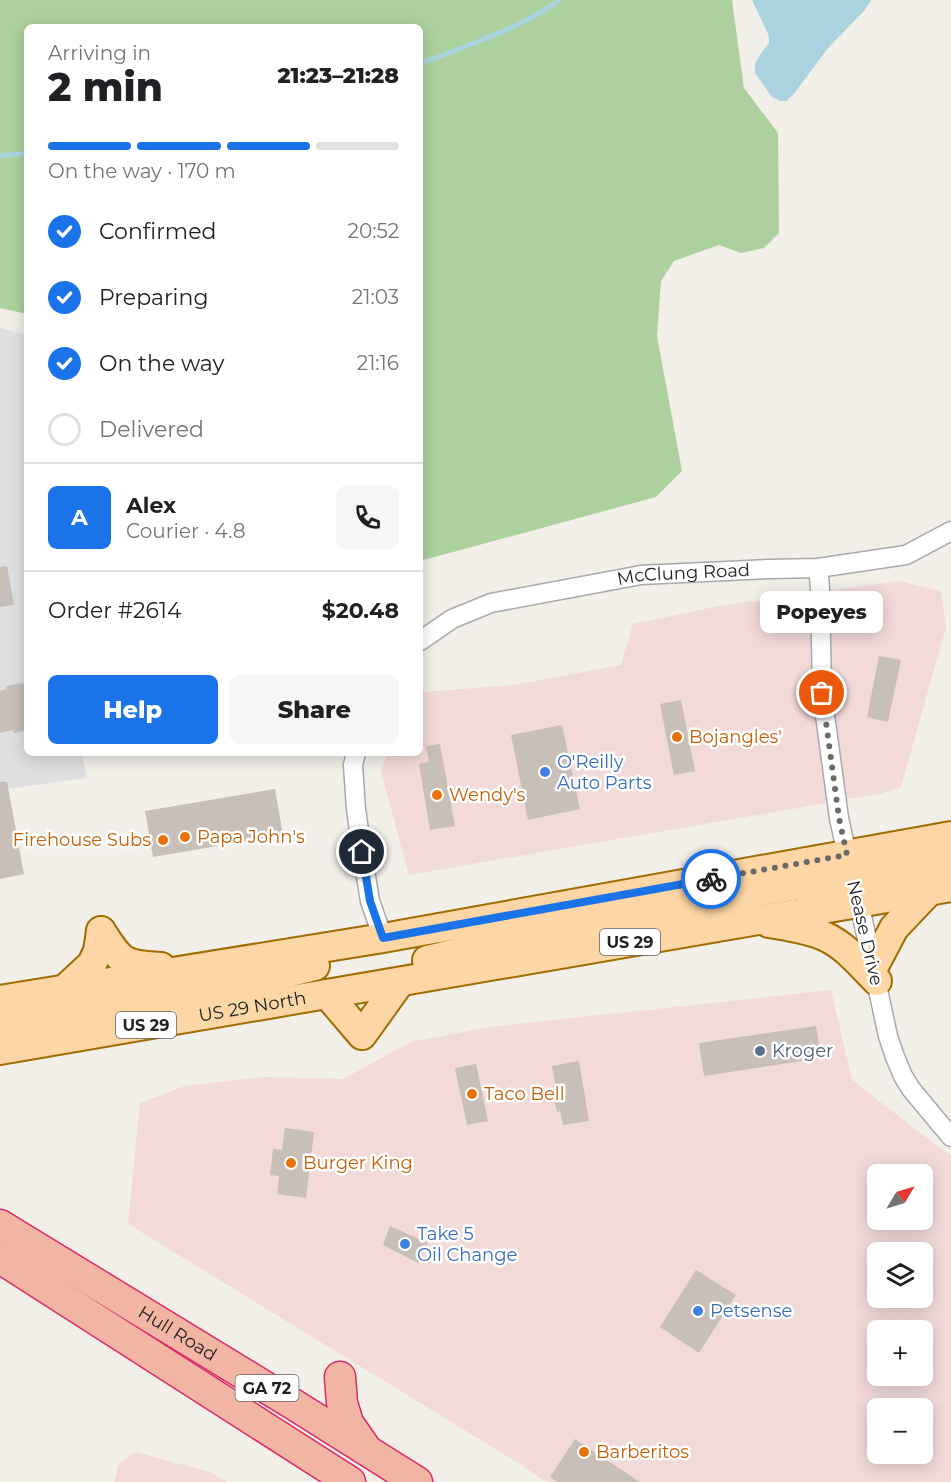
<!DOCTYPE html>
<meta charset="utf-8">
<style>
:root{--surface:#fff;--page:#f6f6f6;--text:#202124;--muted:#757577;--line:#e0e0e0;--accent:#1a73e8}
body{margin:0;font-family:Montserrat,sans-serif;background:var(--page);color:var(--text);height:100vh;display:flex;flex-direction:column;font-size:22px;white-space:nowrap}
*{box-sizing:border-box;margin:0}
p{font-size:20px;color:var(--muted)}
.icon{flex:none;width:33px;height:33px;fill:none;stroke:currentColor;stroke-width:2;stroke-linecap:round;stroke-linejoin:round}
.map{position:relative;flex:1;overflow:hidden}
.details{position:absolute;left:24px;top:24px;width:399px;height:732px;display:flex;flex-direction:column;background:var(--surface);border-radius:9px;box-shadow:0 3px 15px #0003}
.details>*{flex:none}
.needle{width:39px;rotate:52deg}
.controls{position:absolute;left:867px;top:1164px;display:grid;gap:12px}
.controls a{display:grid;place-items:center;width:66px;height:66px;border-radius:9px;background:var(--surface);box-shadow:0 3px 15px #0003;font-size:30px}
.pin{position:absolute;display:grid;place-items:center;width:51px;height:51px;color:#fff;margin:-26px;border:3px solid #fff;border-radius:50%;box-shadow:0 2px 6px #0007}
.courier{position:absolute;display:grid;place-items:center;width:60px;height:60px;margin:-30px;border:4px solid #1a73e8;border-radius:50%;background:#fff;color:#222;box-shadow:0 2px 8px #0007}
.bubble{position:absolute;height:42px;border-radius:9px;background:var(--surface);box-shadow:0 3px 15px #0003;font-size:20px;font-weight:800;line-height:42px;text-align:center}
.head em{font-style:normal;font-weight:800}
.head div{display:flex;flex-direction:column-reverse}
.head{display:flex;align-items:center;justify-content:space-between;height:102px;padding:0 24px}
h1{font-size:39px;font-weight:800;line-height:45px}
.bar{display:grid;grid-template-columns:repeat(4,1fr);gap:9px 6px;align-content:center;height:72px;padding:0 24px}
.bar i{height:8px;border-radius:4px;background:var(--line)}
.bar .on{background:var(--accent)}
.bar p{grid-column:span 4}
.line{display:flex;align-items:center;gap:15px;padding:0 24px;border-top:2px solid var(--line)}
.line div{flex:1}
.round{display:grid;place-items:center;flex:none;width:63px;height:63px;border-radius:9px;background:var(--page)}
ol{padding:0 24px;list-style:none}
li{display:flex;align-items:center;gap:18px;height:66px}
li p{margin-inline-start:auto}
li .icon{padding:6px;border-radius:50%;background:var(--accent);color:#fff;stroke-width:4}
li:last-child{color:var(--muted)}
li i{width:33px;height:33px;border:3px solid var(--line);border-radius:50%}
.cta{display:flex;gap:12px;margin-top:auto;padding:12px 24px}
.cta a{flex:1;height:69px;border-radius:9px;background:var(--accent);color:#fff;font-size:24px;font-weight:800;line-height:69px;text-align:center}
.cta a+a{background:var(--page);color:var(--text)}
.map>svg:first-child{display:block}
.residential{fill:#e0dfdf}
.commercial{fill:#f2dad9;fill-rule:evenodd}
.forest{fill:#add19e}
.water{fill:#aad3df}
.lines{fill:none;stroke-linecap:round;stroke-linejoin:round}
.stream{stroke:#aad3df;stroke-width:5}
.building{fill:#c7bfb8}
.minor-casing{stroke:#a9a9a9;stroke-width:21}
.primary-casing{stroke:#a06b00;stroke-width:32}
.trunk-casing{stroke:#dc2a67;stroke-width:33}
.minor{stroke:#fff;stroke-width:18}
.primary{stroke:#fcd6a4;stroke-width:28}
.trunk{stroke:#f2b4a3;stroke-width:30}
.done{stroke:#6b6a68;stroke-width:6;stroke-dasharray:0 10.8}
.route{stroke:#1a73e8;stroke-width:8}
.food-dot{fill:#e8710a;stroke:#fff;stroke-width:2}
.shop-dot{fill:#3f7fe0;stroke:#fff;stroke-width:2}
.service-dot{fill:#5c6f8a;stroke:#fff;stroke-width:2}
.labels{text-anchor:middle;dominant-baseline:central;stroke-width:5;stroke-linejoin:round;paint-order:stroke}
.shield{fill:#fff;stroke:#646464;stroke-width:1.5}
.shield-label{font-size:16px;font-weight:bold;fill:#222}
.street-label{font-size:18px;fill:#222;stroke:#fff}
.food-label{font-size:18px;fill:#c56008;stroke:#fff;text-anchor:start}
.shop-label{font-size:18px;fill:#366cbe;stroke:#fff;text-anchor:start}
.service-label{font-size:18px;fill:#4e5e75;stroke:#fff;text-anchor:start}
</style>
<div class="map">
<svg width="951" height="1482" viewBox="0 0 951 1482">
<rect width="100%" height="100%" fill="#f2efe9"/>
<path class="residential" d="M0,328L27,335V753H82L87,778L0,790Z"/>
<g class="commercial">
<path d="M898,581L941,591L946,627L901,787L879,794L409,875L381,772L388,753H420V695L423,692L514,685L621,665L633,624L719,606Z"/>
<path d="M831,990L852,1080L936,1145L951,1155V1482H546L520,1464L128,1224L140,1103L185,1086L265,1077L343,1079L411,1042L489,1027ZM878,1174H922V1220H878ZM878,1252H922V1298H878ZM878,1330H922V1376H878ZM878,1408H922V1454H878Z"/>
<path d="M136,1452L213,1473L227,1482H114L119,1464Z"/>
</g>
<path class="forest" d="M0,0H732L744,88L778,133L779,233L764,248L741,253L719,245L674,261L661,281L657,336L682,471L656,497L420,561V27H27V314L0,308Z"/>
<path class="water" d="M752,0H871L865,10L828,48L793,95L786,101H780L772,97L755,73V64L761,53L769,43V36Z"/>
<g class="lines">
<g class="stream">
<path d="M420,63C437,58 453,51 469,45C500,33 533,20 559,0"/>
<path d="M0,156L27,153"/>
</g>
</g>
<g class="building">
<path d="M7,566L14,605L0,607V567Z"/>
<path d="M879,656L901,660L888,722L867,717Z"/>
<path d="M23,683L24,686L27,685V730L14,733L13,730L0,733V691L7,689L6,686Z"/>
<path d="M681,700L695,771L674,775L660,704Z"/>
<path d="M562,725L580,809L528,820L511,735Z"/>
<path d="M440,744L455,826L430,830L419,764L429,762L426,746Z"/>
<path d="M0,782H7L24,874L0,879Z"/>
<path d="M275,789L283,835L153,857L145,811Z"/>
<path d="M816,1026L821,1058L704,1076L699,1043Z"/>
<path d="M579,1061L589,1121L563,1125L560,1111L557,1112L554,1099H558L552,1066Z"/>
<path d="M476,1064L488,1121L467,1125L455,1068Z"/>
<path d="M285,1128L314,1132L306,1198L277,1194L279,1176L270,1175L273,1149L282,1150Z"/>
<path d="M390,1226L428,1243L418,1263L383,1245Z"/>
<path d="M696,1270L736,1295L699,1353L660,1327Z"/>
<path d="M575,1439L640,1482H557L550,1477Z"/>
</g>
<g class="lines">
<g class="minor-casing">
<g id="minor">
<path d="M818,568L820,587L822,693L839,818L849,864"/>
<path id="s1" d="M420,641L452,619L491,603L641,575L768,569L818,568L906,555L951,531"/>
<path d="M356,753L353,765L356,809L362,852L370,901L383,938"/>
<path d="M857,893L888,1036L895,1057L903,1076L911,1089L951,1137"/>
</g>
</g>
<g class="primary-casing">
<g id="primary">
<path d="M769,923C786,926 808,929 824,936C845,945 861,965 877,981"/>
<path d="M101,931C122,964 123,964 161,967"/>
<path d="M427,960L573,925L798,885L907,871L951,864"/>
<path d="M874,966L894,928L930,890"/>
<path d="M64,990L92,964L98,951L101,931"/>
<path d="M327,994L362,1035L400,982"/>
<path d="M0,1000L383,938L951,836"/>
<path d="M0,1028L198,995L315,966"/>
<path id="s2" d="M0,1050L951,887"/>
</g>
</g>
<g class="trunk-casing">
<g id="trunk">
<path id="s3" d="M0,1225L293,1404L417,1482"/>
<path d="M0,1258L350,1482"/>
<path d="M340,1377L342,1403L348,1423L364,1446"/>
</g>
</g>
<use href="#minor" class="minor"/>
<use href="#primary" class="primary"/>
<use href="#trunk" class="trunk"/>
</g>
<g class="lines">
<path class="done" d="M711,879L847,855L839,818L822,693"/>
<path class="route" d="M362,852L370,901L383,938L711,879"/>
</g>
<g class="food-dot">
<circle cx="677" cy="737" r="6"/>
<circle cx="437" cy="795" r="6"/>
<circle cx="185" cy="837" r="6"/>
<circle cx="163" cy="840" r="6"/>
<circle cx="472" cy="1094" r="6"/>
<circle cx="291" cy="1163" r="6"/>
<circle cx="584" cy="1452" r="6"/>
</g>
<g class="shop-dot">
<circle cx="545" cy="772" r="6"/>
<circle cx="405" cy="1244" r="6"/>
<circle cx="698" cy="1311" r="6"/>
</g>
<circle class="service-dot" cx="760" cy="1051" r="6"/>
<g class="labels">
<g class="shield">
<rect x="600" y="929" width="60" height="26" rx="4.5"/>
<rect x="116" y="1012" width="60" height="26" rx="4.5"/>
<rect x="235.5" y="1375" width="63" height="26" rx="4.5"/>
</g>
<g class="shield-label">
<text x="630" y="942">US 29</text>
<text x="146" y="1025">US 29</text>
<text x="267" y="1388">GA 72</text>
</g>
<g class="street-label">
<text stroke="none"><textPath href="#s1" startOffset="276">McClung Road</textPath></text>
<text transform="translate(865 933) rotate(77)">Nease Drive</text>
<text stroke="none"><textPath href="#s2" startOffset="256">US 29 North</textPath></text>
<text stroke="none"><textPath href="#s3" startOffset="208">Hull Road</textPath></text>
</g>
<g class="food-label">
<text x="689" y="737">Bojangles'</text>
<text x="449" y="795">Wendy's</text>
<text x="197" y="837">Papa John's</text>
<text x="151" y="840" text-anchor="end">Firehouse Subs</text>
<text x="484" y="1094">Taco Bell</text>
<text x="303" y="1163">Burger King</text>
<text x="596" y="1452">Barberitos</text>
</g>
<g class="shop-label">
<text x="557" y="762">O'Reilly<tspan x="557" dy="21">Auto Parts</tspan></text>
<text x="417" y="1234">Take 5<tspan x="417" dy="21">Oil Change</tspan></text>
<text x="710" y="1311">Petsense</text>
</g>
<g class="service-label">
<text x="772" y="1051">Kroger</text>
</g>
</g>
</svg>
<div class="controls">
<a><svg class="needle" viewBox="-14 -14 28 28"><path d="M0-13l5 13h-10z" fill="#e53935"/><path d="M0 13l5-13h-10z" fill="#757577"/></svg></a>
<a><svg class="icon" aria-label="layers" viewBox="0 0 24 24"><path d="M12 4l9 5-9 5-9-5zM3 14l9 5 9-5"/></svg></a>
<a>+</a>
<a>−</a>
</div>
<div class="pin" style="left:822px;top:693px;background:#ea580c"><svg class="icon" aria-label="bag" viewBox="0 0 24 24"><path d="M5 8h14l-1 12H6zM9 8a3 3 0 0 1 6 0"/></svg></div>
<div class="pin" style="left:362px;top:852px;background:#1f2937"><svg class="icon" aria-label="home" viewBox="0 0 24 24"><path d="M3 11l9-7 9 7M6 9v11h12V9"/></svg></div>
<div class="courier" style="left:711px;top:879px"><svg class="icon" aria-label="bike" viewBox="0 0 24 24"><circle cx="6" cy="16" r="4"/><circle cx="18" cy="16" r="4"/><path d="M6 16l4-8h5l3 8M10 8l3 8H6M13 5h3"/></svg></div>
<div class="bubble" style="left:760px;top:591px;width:123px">Popeyes</div>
<section class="details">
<div class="head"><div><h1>2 min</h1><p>Arriving in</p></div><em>21:23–21:28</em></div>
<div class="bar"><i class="on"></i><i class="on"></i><i class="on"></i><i></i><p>On the way · 170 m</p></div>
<ol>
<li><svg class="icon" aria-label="check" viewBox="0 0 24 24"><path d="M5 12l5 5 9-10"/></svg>Confirmed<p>20:52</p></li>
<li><svg class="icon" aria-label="check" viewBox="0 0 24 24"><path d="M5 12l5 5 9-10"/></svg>Preparing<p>21:03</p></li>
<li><svg class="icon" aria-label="check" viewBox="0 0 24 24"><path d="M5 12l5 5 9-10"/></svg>On the way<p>21:16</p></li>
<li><i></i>Delivered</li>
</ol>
<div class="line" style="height:108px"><b class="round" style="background:var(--accent);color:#fff">A</b><div><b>Alex</b><p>Courier · 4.8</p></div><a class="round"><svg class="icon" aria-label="phone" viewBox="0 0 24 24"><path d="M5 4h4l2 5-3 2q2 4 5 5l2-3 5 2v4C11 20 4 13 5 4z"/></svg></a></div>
<div class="line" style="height:78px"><div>Order #2614</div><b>$20.48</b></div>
<div class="cta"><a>Help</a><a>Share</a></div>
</section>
</div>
